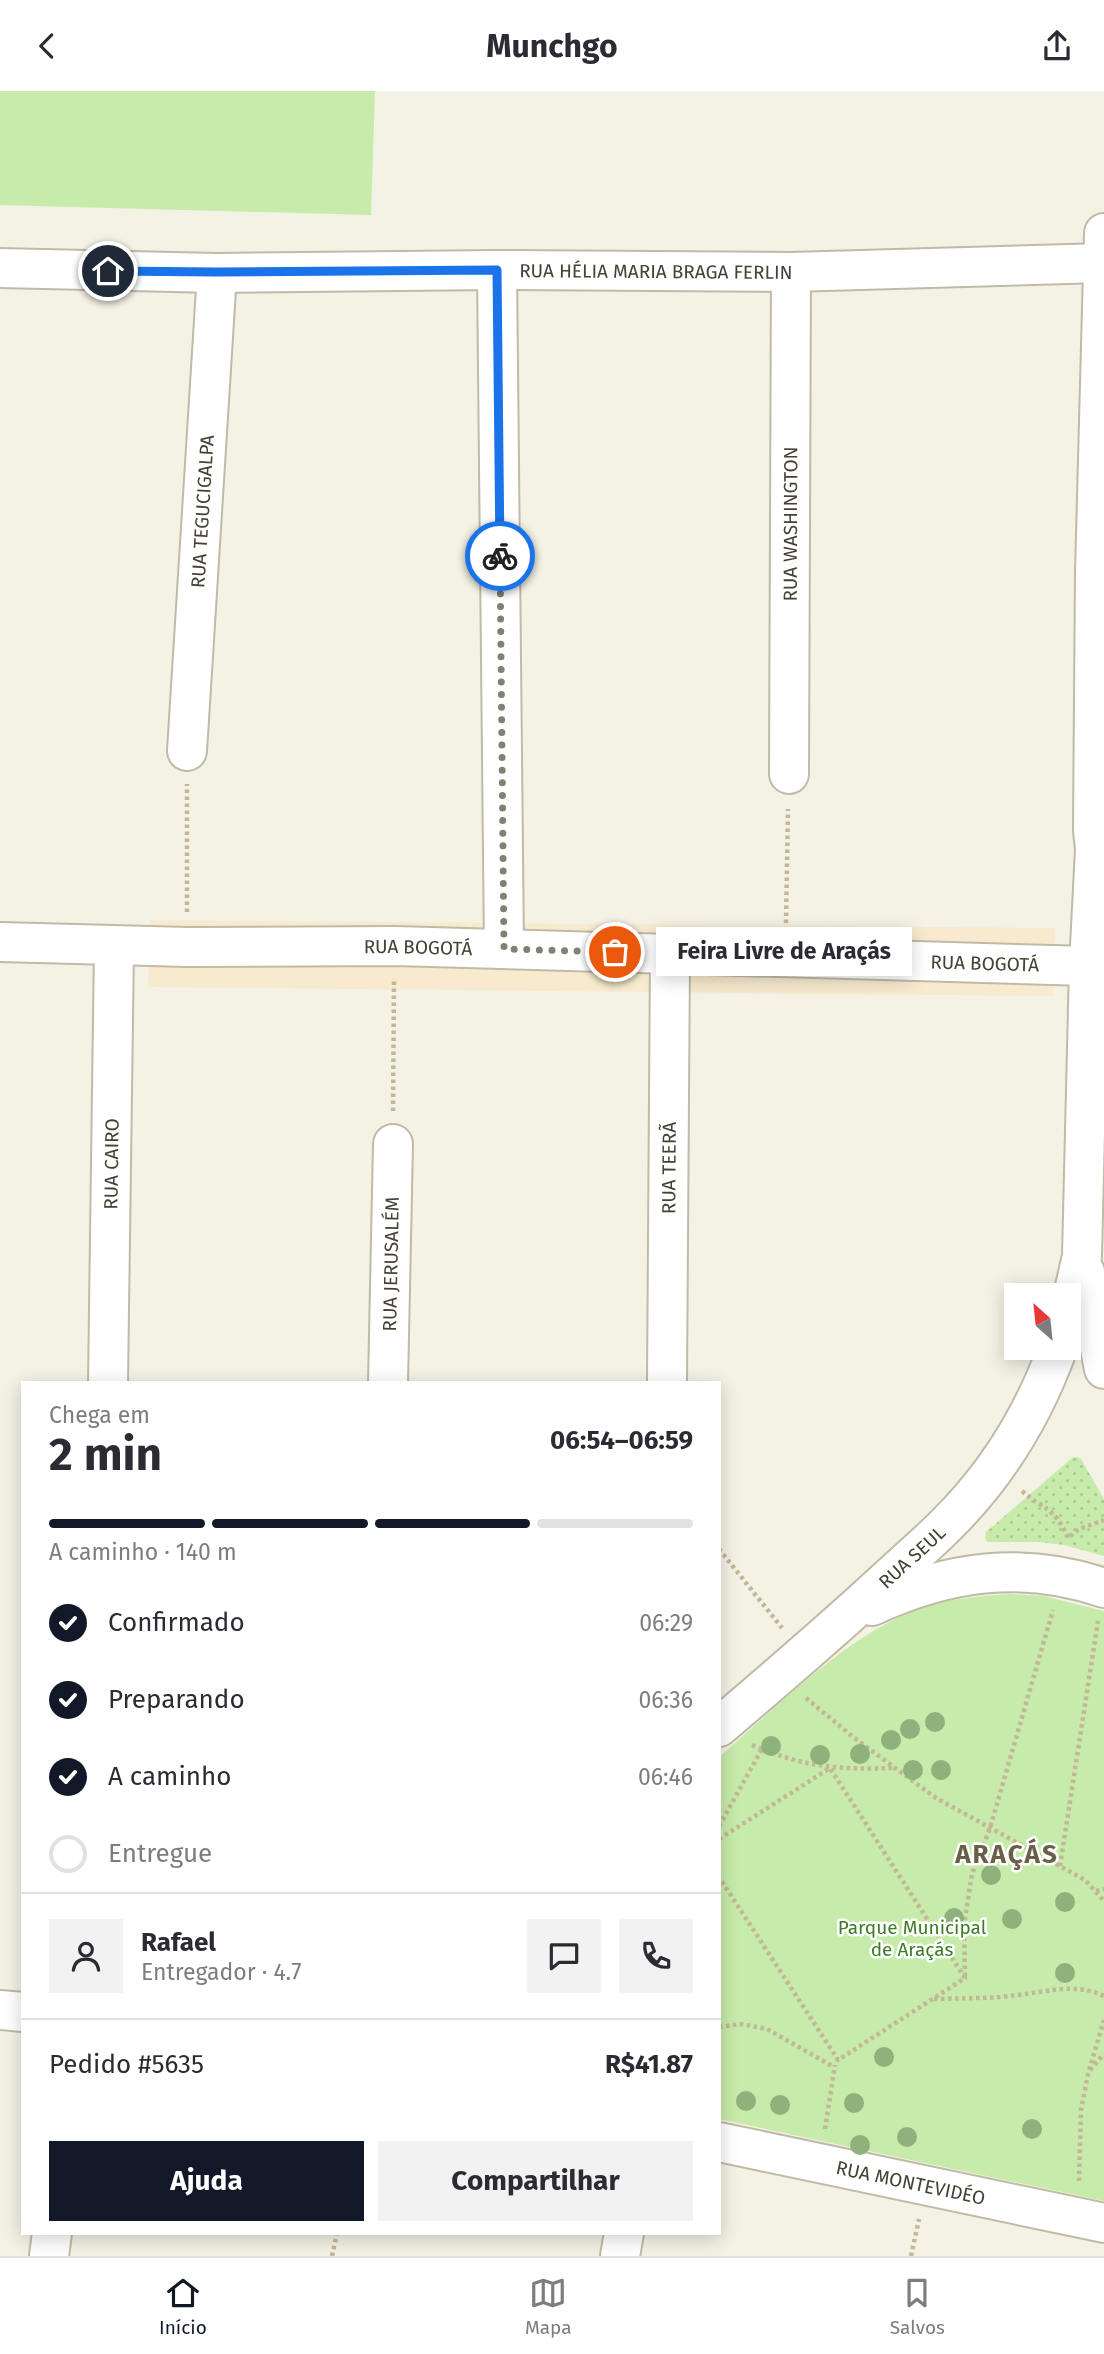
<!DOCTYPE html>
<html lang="pt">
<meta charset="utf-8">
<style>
:root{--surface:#fff;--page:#f2f2f3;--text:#2b2b33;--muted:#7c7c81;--line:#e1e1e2;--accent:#111827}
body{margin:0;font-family:"Fira Sans",sans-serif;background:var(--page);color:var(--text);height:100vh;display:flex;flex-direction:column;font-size:26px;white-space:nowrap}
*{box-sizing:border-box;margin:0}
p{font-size:23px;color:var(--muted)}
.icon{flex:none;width:38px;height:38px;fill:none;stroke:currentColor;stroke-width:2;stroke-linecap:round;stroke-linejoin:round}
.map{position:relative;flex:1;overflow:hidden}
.drawer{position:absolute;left:21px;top:1290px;width:700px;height:854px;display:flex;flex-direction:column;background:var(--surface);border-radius:0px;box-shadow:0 4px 18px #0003}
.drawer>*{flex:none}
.needle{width:46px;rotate:333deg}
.tools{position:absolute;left:1004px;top:1192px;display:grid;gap:14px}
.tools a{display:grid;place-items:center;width:77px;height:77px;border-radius:0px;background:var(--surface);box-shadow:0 4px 18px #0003;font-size:35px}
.pin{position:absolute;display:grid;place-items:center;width:60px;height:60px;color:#fff;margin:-30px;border:4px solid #fff;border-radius:50%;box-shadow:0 2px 7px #0007}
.courier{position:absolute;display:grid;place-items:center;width:70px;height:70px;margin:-35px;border:5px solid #1a73e8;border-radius:50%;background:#fff;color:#222;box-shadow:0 2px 9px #0007}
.bubble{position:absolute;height:49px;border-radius:0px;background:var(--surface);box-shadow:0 4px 18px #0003;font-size:23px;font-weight:700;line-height:49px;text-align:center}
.summary em{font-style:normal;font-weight:700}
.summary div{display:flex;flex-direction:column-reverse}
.summary{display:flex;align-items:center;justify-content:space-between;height:119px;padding:0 28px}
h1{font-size:46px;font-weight:700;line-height:52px}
.bar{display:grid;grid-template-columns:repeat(4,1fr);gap:10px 7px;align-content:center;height:84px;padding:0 28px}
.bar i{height:9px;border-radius:5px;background:var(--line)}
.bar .current{background:var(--accent)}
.bar p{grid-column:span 4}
.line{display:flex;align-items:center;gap:18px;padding:0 28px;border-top:2px solid var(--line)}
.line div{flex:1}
.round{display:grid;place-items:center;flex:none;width:74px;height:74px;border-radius:0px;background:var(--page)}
ol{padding:0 28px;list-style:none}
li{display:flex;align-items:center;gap:21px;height:77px}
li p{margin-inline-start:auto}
li .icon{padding:7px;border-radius:50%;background:var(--accent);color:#fff;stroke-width:4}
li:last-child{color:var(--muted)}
li i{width:38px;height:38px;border:4px solid var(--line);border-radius:50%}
.primary-button{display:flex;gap:14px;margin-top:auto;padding:14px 28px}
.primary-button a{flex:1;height:80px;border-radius:0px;background:var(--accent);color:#fff;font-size:28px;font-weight:700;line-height:80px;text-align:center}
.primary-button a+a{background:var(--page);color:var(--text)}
header{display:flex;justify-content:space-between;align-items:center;height:91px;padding:0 28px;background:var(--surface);font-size:32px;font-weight:700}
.tab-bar{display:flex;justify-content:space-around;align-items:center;height:98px;border-top:2px solid var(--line);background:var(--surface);font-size:19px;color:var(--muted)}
.tab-bar a{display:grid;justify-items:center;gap:4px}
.tab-bar .current{color:var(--accent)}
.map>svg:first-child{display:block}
.commercial{fill:#f7eace}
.green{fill:#c7ebaa}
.garden{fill:url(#garden-dots)}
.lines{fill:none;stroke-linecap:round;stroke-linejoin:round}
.minor-casing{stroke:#c0baa7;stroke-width:42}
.path{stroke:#c2b797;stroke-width:4.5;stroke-dasharray:3.5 3.5;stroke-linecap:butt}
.minor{stroke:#fff;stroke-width:38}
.tree{fill:#8fb17b}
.done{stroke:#837f72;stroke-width:7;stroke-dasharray:0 12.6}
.route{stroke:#1a73e8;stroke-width:9}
.labels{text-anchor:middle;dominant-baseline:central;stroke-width:5;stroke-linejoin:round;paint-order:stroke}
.street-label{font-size:19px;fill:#464134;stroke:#fff}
.park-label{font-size:19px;fill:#3c7c24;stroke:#fff}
.district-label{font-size:26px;font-weight:bold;letter-spacing:2px;fill:#6a604a;stroke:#fff}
</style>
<header><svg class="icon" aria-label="back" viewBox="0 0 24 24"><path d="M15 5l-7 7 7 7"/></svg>Munchgo<svg class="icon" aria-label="share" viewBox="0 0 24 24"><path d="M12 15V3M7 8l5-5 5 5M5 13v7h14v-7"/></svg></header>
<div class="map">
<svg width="1104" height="2165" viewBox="0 0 1104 2165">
<defs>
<pattern id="garden-dots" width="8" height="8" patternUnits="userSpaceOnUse" patternTransform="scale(1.75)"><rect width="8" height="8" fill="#c7ebaa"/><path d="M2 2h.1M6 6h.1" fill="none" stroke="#accb93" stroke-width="1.8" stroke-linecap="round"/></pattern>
</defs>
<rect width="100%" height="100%" fill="#f4f1e5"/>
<path class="commercial" d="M150,829L1055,837L1053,905L148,896Z"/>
<g class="green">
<path d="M0,0H375L371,124L0,114Z"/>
<path d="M1010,1503L1044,1505L1104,1520V2110L719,2028V1666C776,1617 842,1549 911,1521C943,1508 977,1505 1010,1503Z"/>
</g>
<path class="garden" d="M1077,1366L1081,1368L1104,1408V1465L1064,1454L1039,1451H988L985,1448L986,1441L1072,1367Z"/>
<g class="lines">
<g class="minor-casing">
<g id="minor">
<path id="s1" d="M0,177L217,182L497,179L791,181L1104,172"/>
<path d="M497,179L504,858"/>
<path id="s2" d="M187,660L217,182"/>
<path id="s3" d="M789,683L791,181"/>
<path id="s4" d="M0,851L187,856L395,855L1089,875"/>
<path d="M1085,1181L1104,1278"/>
<path d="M1069,1222L1082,1165L1089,875L1095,758L1093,739L1095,482L1104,142"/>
<path id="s5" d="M108,1292L114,855"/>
<path id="s6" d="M388,1292L393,1053"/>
<path id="s7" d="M667,1292L670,863"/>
<path d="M872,1515C948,1480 1023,1469 1104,1497"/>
<path id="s8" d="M719,1636C773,1590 827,1544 879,1496C901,1475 924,1456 945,1435C996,1385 1034,1323 1058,1256"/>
<path d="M0,1919L23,1921"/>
<path id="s9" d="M719,2051L1104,2132"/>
<path d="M49,2165L52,2142"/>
<path d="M620,2165L624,2142"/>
</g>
</g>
<g class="path">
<path d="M187,821V693"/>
<path d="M786,832L788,718"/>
<path d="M393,1020L394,889"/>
<path d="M1022,1400C1045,1420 1053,1414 1068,1447L1079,1438L1104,1429"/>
<path d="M719,1458L782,1537"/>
<path d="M806,1607L853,1646L936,1707L1085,1789L1104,1810"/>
<path d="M752,1654C803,1676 839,1679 894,1677"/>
<path d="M719,1735L762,1658"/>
<path d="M719,1748L830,1677L965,1887L838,1969L719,1786"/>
<path d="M1060,1775L1098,1530"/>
<path d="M1096,1800L1104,1798"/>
<path d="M965,1885L964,1834L972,1783L990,1737L1053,1519"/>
<path d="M934,1908C962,1907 990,1908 1017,1904C1048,1901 1075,1891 1104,1905"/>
<path d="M719,1936L741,1933L767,1938L834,1976"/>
<path d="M1090,1979L1104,1963"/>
<path d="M825,2038L835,1974"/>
<path d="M1079,2090L1081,2019L1088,1983L1104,1929"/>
<path d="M332,2165L337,2142"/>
<path d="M911,2165L919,2128"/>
</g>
<use href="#minor" class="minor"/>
</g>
<g class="tree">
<circle cx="935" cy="1631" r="10"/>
<circle cx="910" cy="1638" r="10"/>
<circle cx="891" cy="1649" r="10"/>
<circle cx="771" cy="1655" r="10"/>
<circle cx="860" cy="1663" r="10"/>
<circle cx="820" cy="1664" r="10"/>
<circle cx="913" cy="1679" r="10"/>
<circle cx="941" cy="1679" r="10"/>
<circle cx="991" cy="1784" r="10"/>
<circle cx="1065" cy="1811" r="10"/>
<circle cx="954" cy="1827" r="10"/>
<circle cx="1012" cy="1828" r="10"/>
<circle cx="1065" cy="1882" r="10"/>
<circle cx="884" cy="1966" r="10"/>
<circle cx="746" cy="2010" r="10"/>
<circle cx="854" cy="2012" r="10"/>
<circle cx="780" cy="2014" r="10"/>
<circle cx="1032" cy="2038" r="10"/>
<circle cx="907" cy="2046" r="10"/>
<circle cx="860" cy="2054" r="10"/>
</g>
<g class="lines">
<path class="done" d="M500,465L504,858L615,861"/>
<path class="route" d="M108,180L217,181L497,179L500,465"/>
</g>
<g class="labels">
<g class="street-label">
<text stroke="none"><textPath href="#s1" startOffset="656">RUA HÉLIA MARIA BRAGA FERLIN</textPath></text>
<text stroke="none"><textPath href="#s2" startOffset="240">RUA TEGUCIGALPA</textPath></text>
<text stroke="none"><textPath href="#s3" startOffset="250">RUA WASHINGTON</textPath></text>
<text stroke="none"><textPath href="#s4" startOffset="418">RUA BOGOTÁ</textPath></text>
<text stroke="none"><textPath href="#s4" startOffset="985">RUA BOGOTÁ</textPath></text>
<text stroke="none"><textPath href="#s5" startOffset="219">RUA CAIRO</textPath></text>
<text stroke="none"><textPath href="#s7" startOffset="215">RUA TEERÃ</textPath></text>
<text stroke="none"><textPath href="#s6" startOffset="119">RUA JERUSALÉM</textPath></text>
<text stroke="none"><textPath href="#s8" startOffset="257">RUA SEUL</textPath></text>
<text stroke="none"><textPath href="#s9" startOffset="196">RUA MONTEVIDÉO</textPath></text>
</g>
<g class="park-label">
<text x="912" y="1836">Parque Municipal<tspan x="912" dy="22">de Araçás</tspan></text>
</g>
<g class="district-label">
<text x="1007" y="1763">ARAÇÁS</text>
</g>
</g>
</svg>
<div class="tools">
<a><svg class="needle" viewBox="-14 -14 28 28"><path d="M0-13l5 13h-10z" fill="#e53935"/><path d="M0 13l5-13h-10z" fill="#7c7c81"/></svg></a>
</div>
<div class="pin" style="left:615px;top:861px;background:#ea580c"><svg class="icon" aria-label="bag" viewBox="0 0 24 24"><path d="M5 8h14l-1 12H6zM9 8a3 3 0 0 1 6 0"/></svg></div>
<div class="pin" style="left:108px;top:180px;background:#1f2937"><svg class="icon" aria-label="home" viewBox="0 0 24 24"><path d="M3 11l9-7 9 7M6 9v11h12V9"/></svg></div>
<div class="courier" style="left:500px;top:465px"><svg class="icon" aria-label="bike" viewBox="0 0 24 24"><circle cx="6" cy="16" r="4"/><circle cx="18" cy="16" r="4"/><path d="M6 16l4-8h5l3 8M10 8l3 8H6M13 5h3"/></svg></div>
<div class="bubble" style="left:656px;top:836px;width:256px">Feira Livre de Araçás</div>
<section class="drawer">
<div class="summary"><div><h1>2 min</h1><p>Chega em</p></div><em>06:54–06:59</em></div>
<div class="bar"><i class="current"></i><i class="current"></i><i class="current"></i><i></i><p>A caminho · 140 m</p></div>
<ol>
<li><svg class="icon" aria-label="check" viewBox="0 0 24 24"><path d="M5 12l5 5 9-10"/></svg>Confirmado<p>06:29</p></li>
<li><svg class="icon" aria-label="check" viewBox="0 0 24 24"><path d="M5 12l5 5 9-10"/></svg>Preparando<p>06:36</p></li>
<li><svg class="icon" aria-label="check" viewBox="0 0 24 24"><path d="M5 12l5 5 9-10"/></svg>A caminho<p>06:46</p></li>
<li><i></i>Entregue</li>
</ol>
<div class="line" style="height:126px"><a class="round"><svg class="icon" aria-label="person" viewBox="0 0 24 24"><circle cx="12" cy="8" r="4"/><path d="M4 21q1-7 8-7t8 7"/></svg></a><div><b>Rafael</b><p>Entregador · 4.7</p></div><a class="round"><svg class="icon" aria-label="chat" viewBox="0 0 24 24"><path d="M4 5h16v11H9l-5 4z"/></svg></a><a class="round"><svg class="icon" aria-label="phone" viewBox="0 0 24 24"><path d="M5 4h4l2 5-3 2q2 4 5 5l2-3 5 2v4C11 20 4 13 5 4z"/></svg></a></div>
<div class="line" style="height:91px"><div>Pedido #5635</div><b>R$41.87</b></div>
<div class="primary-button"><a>Ajuda</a><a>Compartilhar</a></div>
</section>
</div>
<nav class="tab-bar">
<a class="current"><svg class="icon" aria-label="home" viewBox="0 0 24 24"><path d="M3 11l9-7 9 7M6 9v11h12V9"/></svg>Início</a>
<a><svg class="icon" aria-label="map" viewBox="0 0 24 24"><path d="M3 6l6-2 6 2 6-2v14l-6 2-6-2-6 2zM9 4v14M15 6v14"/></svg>Mapa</a>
<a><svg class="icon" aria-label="saved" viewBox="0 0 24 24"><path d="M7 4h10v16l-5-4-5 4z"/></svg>Salvos</a>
</nav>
